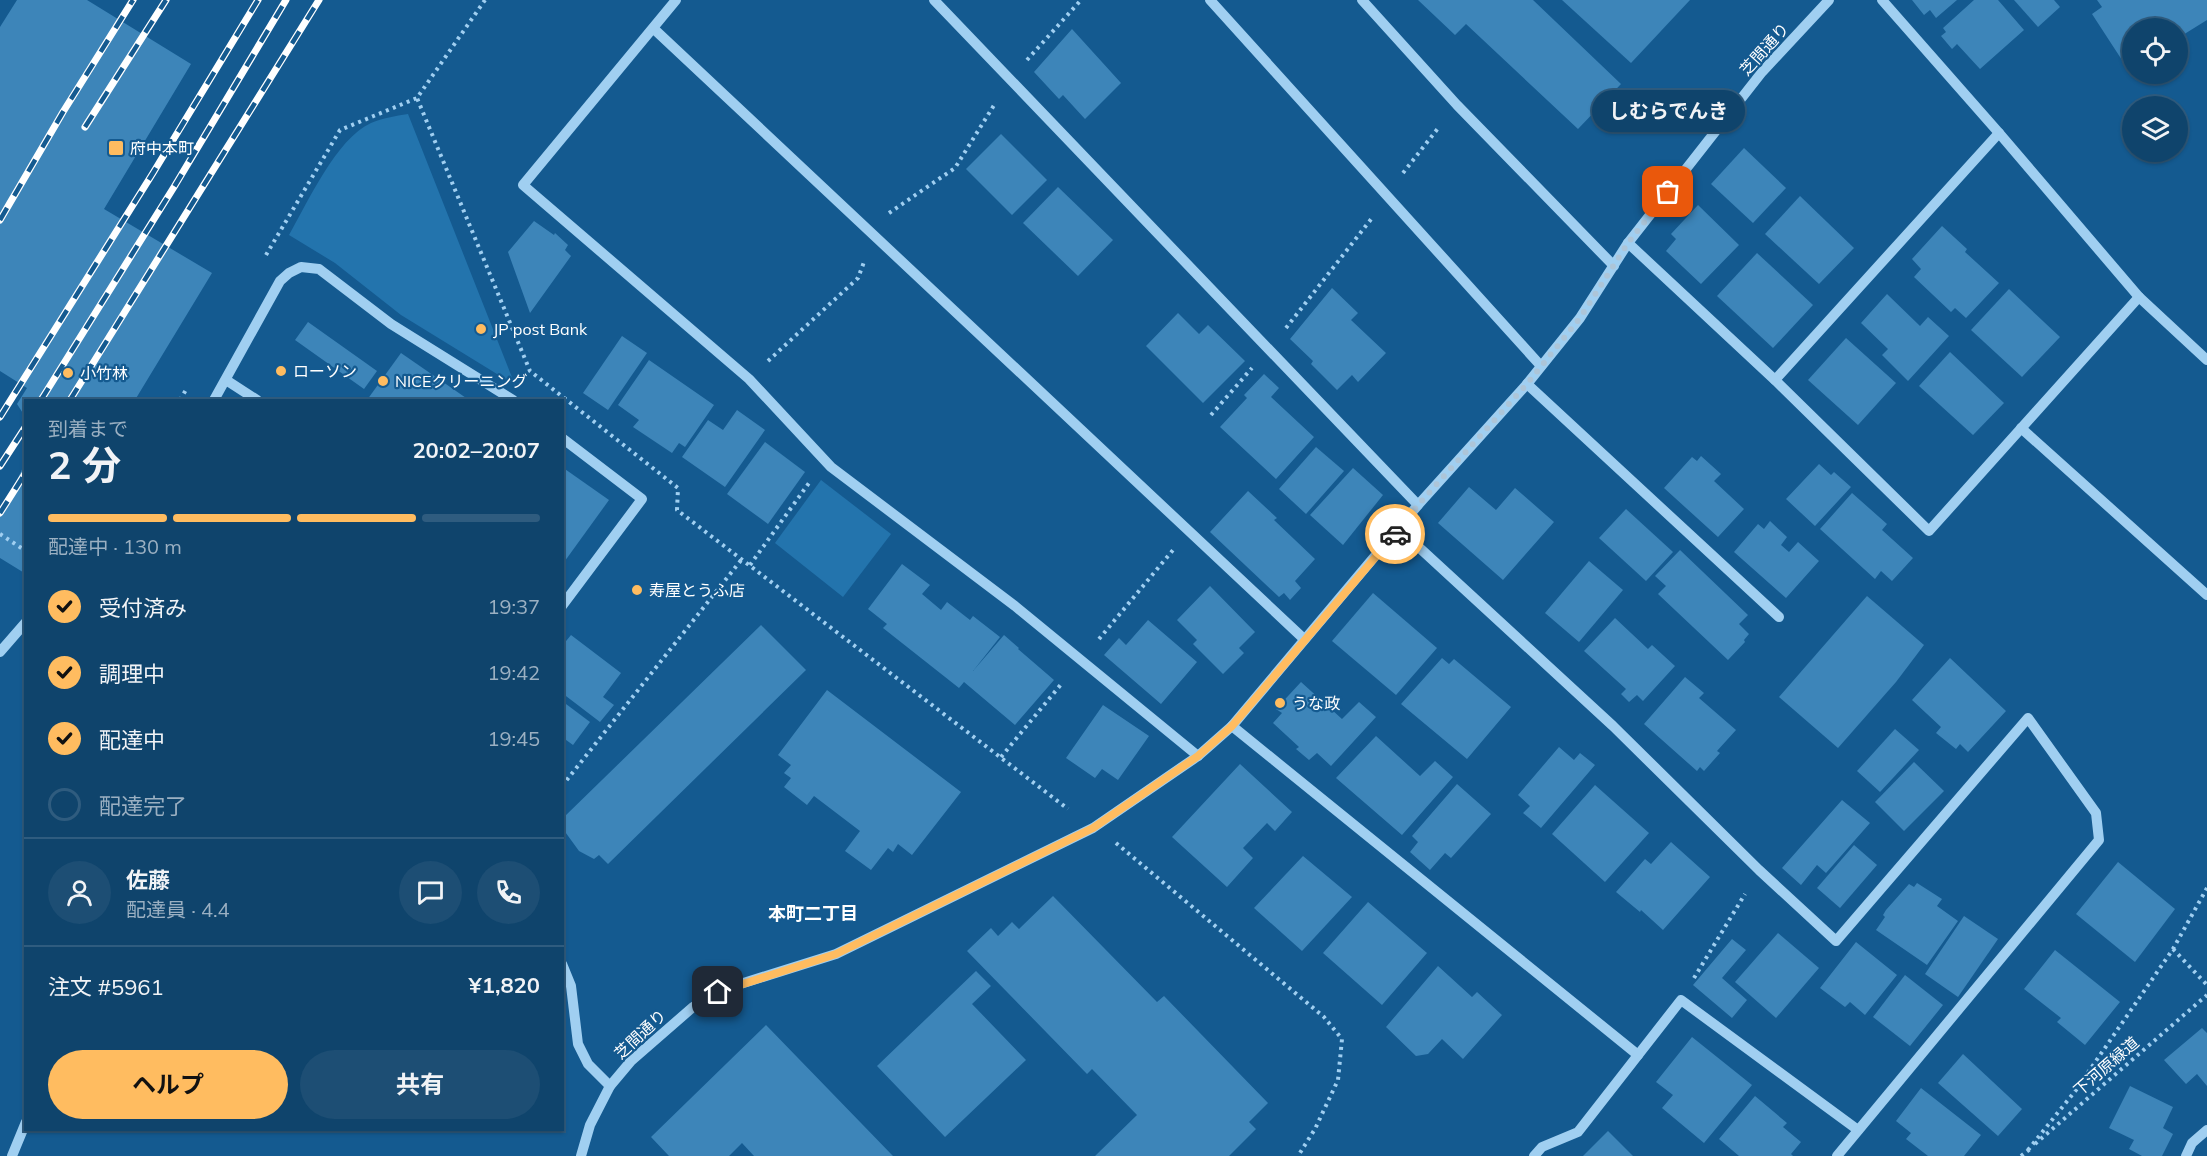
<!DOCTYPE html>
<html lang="ja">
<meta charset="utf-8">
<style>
:root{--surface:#0f446c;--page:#1d4e74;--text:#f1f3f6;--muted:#9bb0c2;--line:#2f5c7f;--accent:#ffbc60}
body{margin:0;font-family:Mulish,"Noto Sans JP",sans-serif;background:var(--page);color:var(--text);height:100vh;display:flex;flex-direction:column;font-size:22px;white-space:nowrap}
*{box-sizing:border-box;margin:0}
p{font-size:20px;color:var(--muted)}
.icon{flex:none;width:33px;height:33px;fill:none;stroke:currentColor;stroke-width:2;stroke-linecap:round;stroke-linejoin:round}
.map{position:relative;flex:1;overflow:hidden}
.side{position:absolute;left:24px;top:399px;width:540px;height:732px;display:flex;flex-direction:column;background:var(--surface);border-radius:0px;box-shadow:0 2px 4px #0004,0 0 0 2px var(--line)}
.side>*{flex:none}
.buttons{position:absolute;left:2122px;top:18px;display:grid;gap:12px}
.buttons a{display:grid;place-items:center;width:66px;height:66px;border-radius:50%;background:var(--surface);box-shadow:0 2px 4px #0004,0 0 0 2px var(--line);font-size:30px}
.pin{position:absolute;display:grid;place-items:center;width:51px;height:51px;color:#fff;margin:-26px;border-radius:12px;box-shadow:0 3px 9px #0006}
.courier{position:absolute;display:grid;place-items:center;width:60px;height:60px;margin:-30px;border:4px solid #ffbc60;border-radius:50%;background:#fff;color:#222;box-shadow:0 2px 8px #0007}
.bubble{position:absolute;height:42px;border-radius:21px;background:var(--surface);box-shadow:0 2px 4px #0004,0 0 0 2px var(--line);font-size:20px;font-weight:700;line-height:42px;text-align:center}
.head em{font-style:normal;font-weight:700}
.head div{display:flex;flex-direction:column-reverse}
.head{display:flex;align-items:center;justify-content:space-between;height:102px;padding:0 24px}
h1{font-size:39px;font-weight:700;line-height:45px}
.bar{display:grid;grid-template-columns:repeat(4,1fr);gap:9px 6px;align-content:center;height:72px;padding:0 24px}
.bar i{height:8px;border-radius:4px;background:var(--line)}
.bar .current{background:var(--accent)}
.bar p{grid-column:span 4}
.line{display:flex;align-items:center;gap:15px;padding:0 24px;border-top:2px solid var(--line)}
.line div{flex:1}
.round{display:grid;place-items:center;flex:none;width:63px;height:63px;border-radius:32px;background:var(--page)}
ol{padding:0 24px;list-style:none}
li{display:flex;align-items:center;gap:18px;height:66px}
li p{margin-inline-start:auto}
li .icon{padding:6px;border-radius:50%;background:var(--accent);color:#111;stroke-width:4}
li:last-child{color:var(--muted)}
li i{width:33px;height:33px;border:3px solid var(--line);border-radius:50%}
.cta{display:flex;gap:12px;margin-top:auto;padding:12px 24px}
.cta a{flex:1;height:69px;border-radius:36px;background:var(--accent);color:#111;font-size:24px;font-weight:700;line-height:69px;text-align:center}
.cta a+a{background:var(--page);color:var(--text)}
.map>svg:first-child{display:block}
.green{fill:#2374ad}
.building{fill:#3d85b9}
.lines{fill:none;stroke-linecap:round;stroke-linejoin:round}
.path{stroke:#a0cff1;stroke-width:4;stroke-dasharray:3 4.5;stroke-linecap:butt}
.minor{stroke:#a0cff1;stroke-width:10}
.rail-casing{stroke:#fff;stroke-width:7}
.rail{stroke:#145a90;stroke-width:4.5;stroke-dasharray:14;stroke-linecap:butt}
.done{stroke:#adc5d8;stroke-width:6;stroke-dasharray:0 10.8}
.route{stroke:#ffbc60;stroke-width:8}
.poi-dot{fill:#ffbc60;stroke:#145a90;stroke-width:2}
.labels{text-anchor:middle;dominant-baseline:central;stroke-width:4.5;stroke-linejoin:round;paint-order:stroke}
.street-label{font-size:16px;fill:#fff;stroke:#145a90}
.poi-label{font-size:16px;fill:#fff;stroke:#145a90;text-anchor:start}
.neighbourhood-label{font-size:18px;font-weight:bold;fill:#fff;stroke:#145a90}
</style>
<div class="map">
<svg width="2207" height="1156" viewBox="0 0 2207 1156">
<rect width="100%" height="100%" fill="#145a90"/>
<g class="green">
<path d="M408,114L515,385L401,315L335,263L289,235C308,202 336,139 371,123C383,118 395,116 408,114Z"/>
<path d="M821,480L891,534L843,597L775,543Z"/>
</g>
<g class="building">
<path d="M17,0H87L191,64L104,209L212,273L135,400H26V418L17,404L27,388L0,371V27Z"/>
<path d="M1418,0H1533L1621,84L1578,129L1466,24L1455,35Z"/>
<path d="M1562,0H1690L1631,63Z"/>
<path d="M1912,0H1957L1936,18L1930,10L1924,15Z"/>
<path d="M1974,0H1998L2024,30L1980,69L1957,44L1952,49L1941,36L1946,32L1943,28Z"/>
<path d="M2014,0H2054L2060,7L2038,27Z"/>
<path d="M2097,0H2207V20L2178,38V28H2133V74H2139L2133,77L2092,14L2102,7Z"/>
<path d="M1072,29L1121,83L1085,119L1063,95L1059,99L1034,72Z"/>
<path d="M1001,134L1047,180L1012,215L966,169Z"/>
<path d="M1744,148L1786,188L1753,223L1711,184Z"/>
<path d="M1058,187L1113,240L1078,276L1023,223Z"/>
<path d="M1800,196L1854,248L1819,284L1765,234Z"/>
<path d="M1698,205L1739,245L1701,284L1666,251L1676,239L1671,234Z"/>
<path d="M534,221L554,235L555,233L568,245L565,250L571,256L530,313L508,252Z"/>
<path d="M1942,226L1967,249L1965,252L1999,283L1966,318L1955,308L1951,312L1914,277L1921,269L1912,259Z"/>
<path d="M1757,253L1813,305L1773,348L1717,296Z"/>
<path d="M1332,288L1358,313L1351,320L1386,353L1358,382L1352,375L1337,390L1311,364L1313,361L1290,339Z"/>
<path d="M2009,289L2060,337L2022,377L1971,330Z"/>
<path d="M1887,294L1920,326L1928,317L1949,336L1908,381L1882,355L1888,349L1861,323Z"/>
<path d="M1178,313L1199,334L1208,325L1245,361L1203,403L1146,346Z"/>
<path d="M308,322L377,371L364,389L295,340Z"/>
<path d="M622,336L647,353L608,410L583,393Z"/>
<path d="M1846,338L1896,383L1858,425L1808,380Z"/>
<path d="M1950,352L2004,403L1973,435L1919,386Z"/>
<path d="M401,353L469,400H367Z"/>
<path d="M649,360L714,405L685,447L679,443L672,453L633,427L639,420L618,405Z"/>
<path d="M1264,374L1279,388L1271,397L1314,437L1276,479L1220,427L1247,398L1244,395Z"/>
<path d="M737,410L765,430L725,487L682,457L708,420L723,430Z"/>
<path d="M765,442L805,472L768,524L727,494Z"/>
<path d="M1316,447L1344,471L1306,514L1279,489Z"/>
<path d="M1701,456L1721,474L1714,481L1744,509L1718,537L1664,488L1692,457L1697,461Z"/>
<path d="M26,461V574L0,558V516Z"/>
<path d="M1819,464L1831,475L1834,472L1851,487L1815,526L1786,499Z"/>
<path d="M562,467L609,500L562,565Z"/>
<path d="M1353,468L1383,495L1343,545L1310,515Z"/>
<path d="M1469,487L1496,510L1515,488L1554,522L1503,580L1438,523Z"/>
<path d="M1248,491L1277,518L1274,520L1315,559L1295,581L1301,588L1290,600L1284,593L1279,597L1210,532Z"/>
<path d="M1852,493L1887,524L1882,530L1913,558L1892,581L1881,571L1875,579L1820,529Z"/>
<path d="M1626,509L1673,552L1646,581L1599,538Z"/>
<path d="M1770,521L1787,537L1781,545L1789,552L1798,542L1819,561L1786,598L1734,552L1758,524L1764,529Z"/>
<path d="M1680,550L1748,615L1739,624L1749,634L1744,640L1745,642L1728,660L1658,594L1666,586L1655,576Z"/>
<path d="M1589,561L1623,590L1579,642L1545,613Z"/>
<path d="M902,564L930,585L922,594L941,610L947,602L970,620L973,616L1000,637L973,671L1004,635L1019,648L1018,649L1054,680L1015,725L964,682L959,688L883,628L887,624L868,609Z"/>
<path d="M1210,586L1255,632L1239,648L1244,653L1223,674L1193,644L1197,640L1177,620Z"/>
<path d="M1373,593L1437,648L1396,695L1332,641Z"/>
<path d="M1867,596L1924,645L1896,682L1838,748L1779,697Z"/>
<path d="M1615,618L1648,649L1652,645L1675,666L1643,701L1637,695L1629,702L1621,694L1626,689L1584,651Z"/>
<path d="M1148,620L1197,662L1161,704L1104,655L1119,638L1126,645Z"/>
<path d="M761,625L806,670L608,864L599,855L594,859L579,851L563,829V818Z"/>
<path d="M571,635L621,673L603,697L614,705L600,722L562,693V646Z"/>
<path d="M1442,658L1449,664L1454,659L1511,707L1467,759L1401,704Z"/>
<path d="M1950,658L2006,711L1968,752L1960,744L1956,749L1936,733L1941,727L1912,700Z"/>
<path d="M1685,677L1704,693L1699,698L1736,730L1717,751L1720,753L1704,771L1700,767L1697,771L1644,724Z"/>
<path d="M1301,682L1342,719L1359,702L1376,717L1331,766L1317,753L1309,760L1296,749L1299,747L1273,723L1282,713L1276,709Z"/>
<path d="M827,690L961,792L912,855L898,844L893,852L888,848L871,870L845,851L860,831L814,796L807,805L784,787L791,778L784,773L791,765L778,755Z"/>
<path d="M562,701L590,722L573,745L562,737Z"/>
<path d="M1103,705L1149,736L1118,780L1102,769L1095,778L1066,758Z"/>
<path d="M1895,729L1919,750L1880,792L1857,771Z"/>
<path d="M1376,736L1420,776L1435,761L1453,777L1402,835L1336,778Z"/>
<path d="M1559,747L1574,760L1580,753L1595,765L1541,828L1523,813L1530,806L1518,795Z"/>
<path d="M1914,762L1944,791L1904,831L1875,802Z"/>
<path d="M1240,764L1292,812L1275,831L1267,823L1243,848L1253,858L1227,887L1172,837Z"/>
<path d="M1457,784L1491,814L1451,858L1445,853L1430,870L1410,852L1418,842L1412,836Z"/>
<path d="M1595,785L1649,833L1605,882L1552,834Z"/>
<path d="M1842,800L1870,823L1826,873L1817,865L1801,885L1782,868Z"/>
<path d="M1671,842L1710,877L1663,930L1641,910L1640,912L1616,892L1645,859L1651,864Z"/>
<path d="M1854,845L1877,865L1840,908L1817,888Z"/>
<path d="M1303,856L1352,897L1302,951L1254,908Z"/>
<path d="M2118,862L2175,909L2135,962L2076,914Z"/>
<path d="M1917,883L1942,899L1937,906L1958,921L1927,965L1876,930L1885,917L1883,915L1886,910L1909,884L1914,887Z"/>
<path d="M1053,896L1157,1002L1164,996L1268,1103L1249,1122L1256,1129L1229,1156H1095L1137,1115L1092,1069L1087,1074L967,951L991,928L998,936L1012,922L1019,929Z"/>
<path d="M1368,902L1427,953L1382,1005L1323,953Z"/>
<path d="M1964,916L1998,939L1958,997L1925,974Z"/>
<path d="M1778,933L1819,968L1776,1018L1735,982Z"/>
<path d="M1732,939L1746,950L1722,978L1747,1000L1732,1018L1693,985Z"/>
<path d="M1856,942L1897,975L1865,1015L1850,1002L1845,1007L1820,988Z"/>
<path d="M2055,950L2120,1002L2085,1045L2057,1022L2061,1018L2024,989Z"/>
<path d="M1438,966L1472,997L1477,992L1502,1015L1463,1059L1442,1039L1428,1054L1416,1056L1386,1027Z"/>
<path d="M976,971L991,986L972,1004L1026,1060L945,1137L877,1066Z"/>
<path d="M1905,975L1943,1005L1910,1046L1873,1017Z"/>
<path d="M766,1025L893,1156H754L742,1143L729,1156H669L651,1137Z"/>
<path d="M2202,1028L2207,1033V1086L2197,1074L2186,1084L2164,1060Z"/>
<path d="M1692,1037L1752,1085L1704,1143L1662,1108L1673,1095L1656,1082Z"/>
<path d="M1963,1054L2022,1109L1998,1136L1938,1083Z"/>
<path d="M2130,1086L2173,1107L2163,1128L2173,1134L2162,1156H2142L2129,1149L2134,1140L2109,1128Z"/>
<path d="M1921,1088L1981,1135L1964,1156H1928L1906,1139L1911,1133L1896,1121Z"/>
<path d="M1755,1096L1787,1123L1783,1127L1801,1142L1791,1154L1793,1156H1739L1719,1139Z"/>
<path d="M1608,1131L1633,1156H1583Z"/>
</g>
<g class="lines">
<g class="path">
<path d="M485,0L417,98L530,371L678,488L677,510L1068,809"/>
<path d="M1027,60L1081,0"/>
<path d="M1403,173L1439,127"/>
<path d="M889,213L955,168L996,102"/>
<path d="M266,255L340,130L417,98"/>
<path d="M1286,328L1372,218"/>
<path d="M768,361L858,278L864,262"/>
<path d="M180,400L187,388"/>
<path d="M1211,415L1252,368"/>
<path d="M0,534L26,551"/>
<path d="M750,565L809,483"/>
<path d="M1099,639L1173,550"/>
<path d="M1001,757L1063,682"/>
<path d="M562,786L742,559"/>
<path d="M1116,843L1324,1017L1342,1039L1338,1080L1315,1129L1298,1156"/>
<path d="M2173,949L2207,985"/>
<path d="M1694,978L1745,894"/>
<path d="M2035,1144L2207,995"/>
<path d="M2028,1150L2076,1090L2173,949L2207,888"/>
<path d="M2021,1156L2030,1149"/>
</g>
<g class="minor">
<path d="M676,0L523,185L749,379L831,467L1015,606L1198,756"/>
<path d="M934,0L1418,505"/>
<path d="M1210,0L1541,366"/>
<path d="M1362,0L1457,105L1614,266"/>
<path d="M1882,0L1999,133L2139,297L2207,360"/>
<path d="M654,29L1304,639"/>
<path d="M1628,243L1775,380L1999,133"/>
<path d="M226,380L257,400"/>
<path d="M1775,380L1929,531L2139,297"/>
<path d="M1527,384L1779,617"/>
<path d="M214,400L280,281L289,273L301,267L319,269L391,324L513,400"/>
<path d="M2021,428L2207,595"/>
<path d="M562,438L642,499L562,606"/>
<path d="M1399,529L1613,726L1759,870L1836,941L2028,718L2096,813L2099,840L1837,1156"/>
<path d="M0,652L26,622"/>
<path d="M1232,726L1638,1055"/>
<path d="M562,964L571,986L578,1044L588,1064L610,1086"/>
<path d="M12,1156L26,1122"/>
<path d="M581,1156L590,1125L610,1086L631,1061L693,1007L718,992L734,986L836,954L1093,828L1198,756L1232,726L1418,505L1527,384L1580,318L1628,243L1762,72L1829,0"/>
<path d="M1534,1156L1542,1147L1578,1132L1681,1000L1858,1130"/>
<path d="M2186,1156L2192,1143L2207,1130"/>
</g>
<g class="rail-casing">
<g id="rail">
<path d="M85,127L166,0"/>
<path d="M0,220L63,112L133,0"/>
<path d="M41,400L174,187L286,0"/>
<path d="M70,400L319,0"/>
<path d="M0,417L153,173L258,0"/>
<path d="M0,466L26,426"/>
<path d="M0,513L26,472"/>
</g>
</g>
<use href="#rail" class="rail"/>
</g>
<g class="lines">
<path class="done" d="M1395,534L1418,505L1527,384L1580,318L1628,243L1668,192"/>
<path class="route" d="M718,992L836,954L1093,828L1198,756L1232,726L1395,534"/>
</g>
<g class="poi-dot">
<rect x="108" y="140" width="16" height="16" rx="3"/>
<circle cx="481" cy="329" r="6"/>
<circle cx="281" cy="371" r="6"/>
<circle cx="68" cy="373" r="6"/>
<circle cx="383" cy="381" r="6"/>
<circle cx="637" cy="590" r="6"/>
<circle cx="1280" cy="703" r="6"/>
</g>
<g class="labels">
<g class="street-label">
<text transform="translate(1764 49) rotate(-48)">芝間通り</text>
<text transform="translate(640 1034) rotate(-43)">芝間通り</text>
<text transform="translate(2106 1066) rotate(-41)">下河原緑道</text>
</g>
<g class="poi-label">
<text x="130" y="148">府中本町</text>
<text x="493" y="329">JP post Bank</text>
<text x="293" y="371">ローソン</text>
<text x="80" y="373">小竹林</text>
<text x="395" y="381">NICEクリーニング</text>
<text x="649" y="590">寿屋とうふ店</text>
<text x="1292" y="703">うな政</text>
</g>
<g class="neighbourhood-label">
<text x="813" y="913">本町二丁目</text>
</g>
</g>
</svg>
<div class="buttons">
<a><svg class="icon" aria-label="locate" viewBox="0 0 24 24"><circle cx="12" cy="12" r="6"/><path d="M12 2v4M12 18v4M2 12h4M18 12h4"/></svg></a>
<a><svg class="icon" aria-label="layers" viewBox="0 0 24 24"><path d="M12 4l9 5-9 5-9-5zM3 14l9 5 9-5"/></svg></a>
</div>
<div class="pin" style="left:1668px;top:192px;background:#ea580c"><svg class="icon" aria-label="bag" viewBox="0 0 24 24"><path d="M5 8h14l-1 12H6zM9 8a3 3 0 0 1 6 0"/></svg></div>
<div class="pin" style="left:718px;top:992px;background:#1f2937"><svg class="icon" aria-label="home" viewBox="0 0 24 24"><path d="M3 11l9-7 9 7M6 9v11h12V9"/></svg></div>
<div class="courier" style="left:1395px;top:534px"><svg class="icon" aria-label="car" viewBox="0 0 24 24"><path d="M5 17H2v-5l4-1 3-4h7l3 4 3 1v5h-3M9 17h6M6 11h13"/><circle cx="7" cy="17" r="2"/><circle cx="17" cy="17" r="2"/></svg></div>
<div class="bubble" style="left:1592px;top:90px;width:153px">しむらでんき</div>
<section class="side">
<div class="head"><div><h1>2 分</h1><p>到着まで</p></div><em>20:02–20:07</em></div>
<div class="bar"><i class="current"></i><i class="current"></i><i class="current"></i><i></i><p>配達中 · 130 m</p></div>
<ol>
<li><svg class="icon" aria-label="check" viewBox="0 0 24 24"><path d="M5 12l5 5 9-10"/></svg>受付済み<p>19:37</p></li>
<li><svg class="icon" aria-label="check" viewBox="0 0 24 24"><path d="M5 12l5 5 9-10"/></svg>調理中<p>19:42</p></li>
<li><svg class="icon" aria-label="check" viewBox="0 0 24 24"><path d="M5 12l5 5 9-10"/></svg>配達中<p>19:45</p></li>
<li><i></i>配達完了</li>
</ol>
<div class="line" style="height:108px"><a class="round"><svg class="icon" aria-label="person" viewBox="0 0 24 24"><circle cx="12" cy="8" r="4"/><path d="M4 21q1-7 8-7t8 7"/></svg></a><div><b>佐藤</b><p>配達員 · 4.4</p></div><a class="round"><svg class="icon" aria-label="chat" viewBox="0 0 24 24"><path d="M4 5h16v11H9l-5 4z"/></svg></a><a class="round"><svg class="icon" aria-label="phone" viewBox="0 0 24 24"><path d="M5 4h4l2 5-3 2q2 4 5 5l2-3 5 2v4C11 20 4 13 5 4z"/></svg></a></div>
<div class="line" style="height:78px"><div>注文 #5961</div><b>¥1,820</b></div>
<div class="cta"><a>ヘルプ</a><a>共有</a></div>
</section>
</div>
